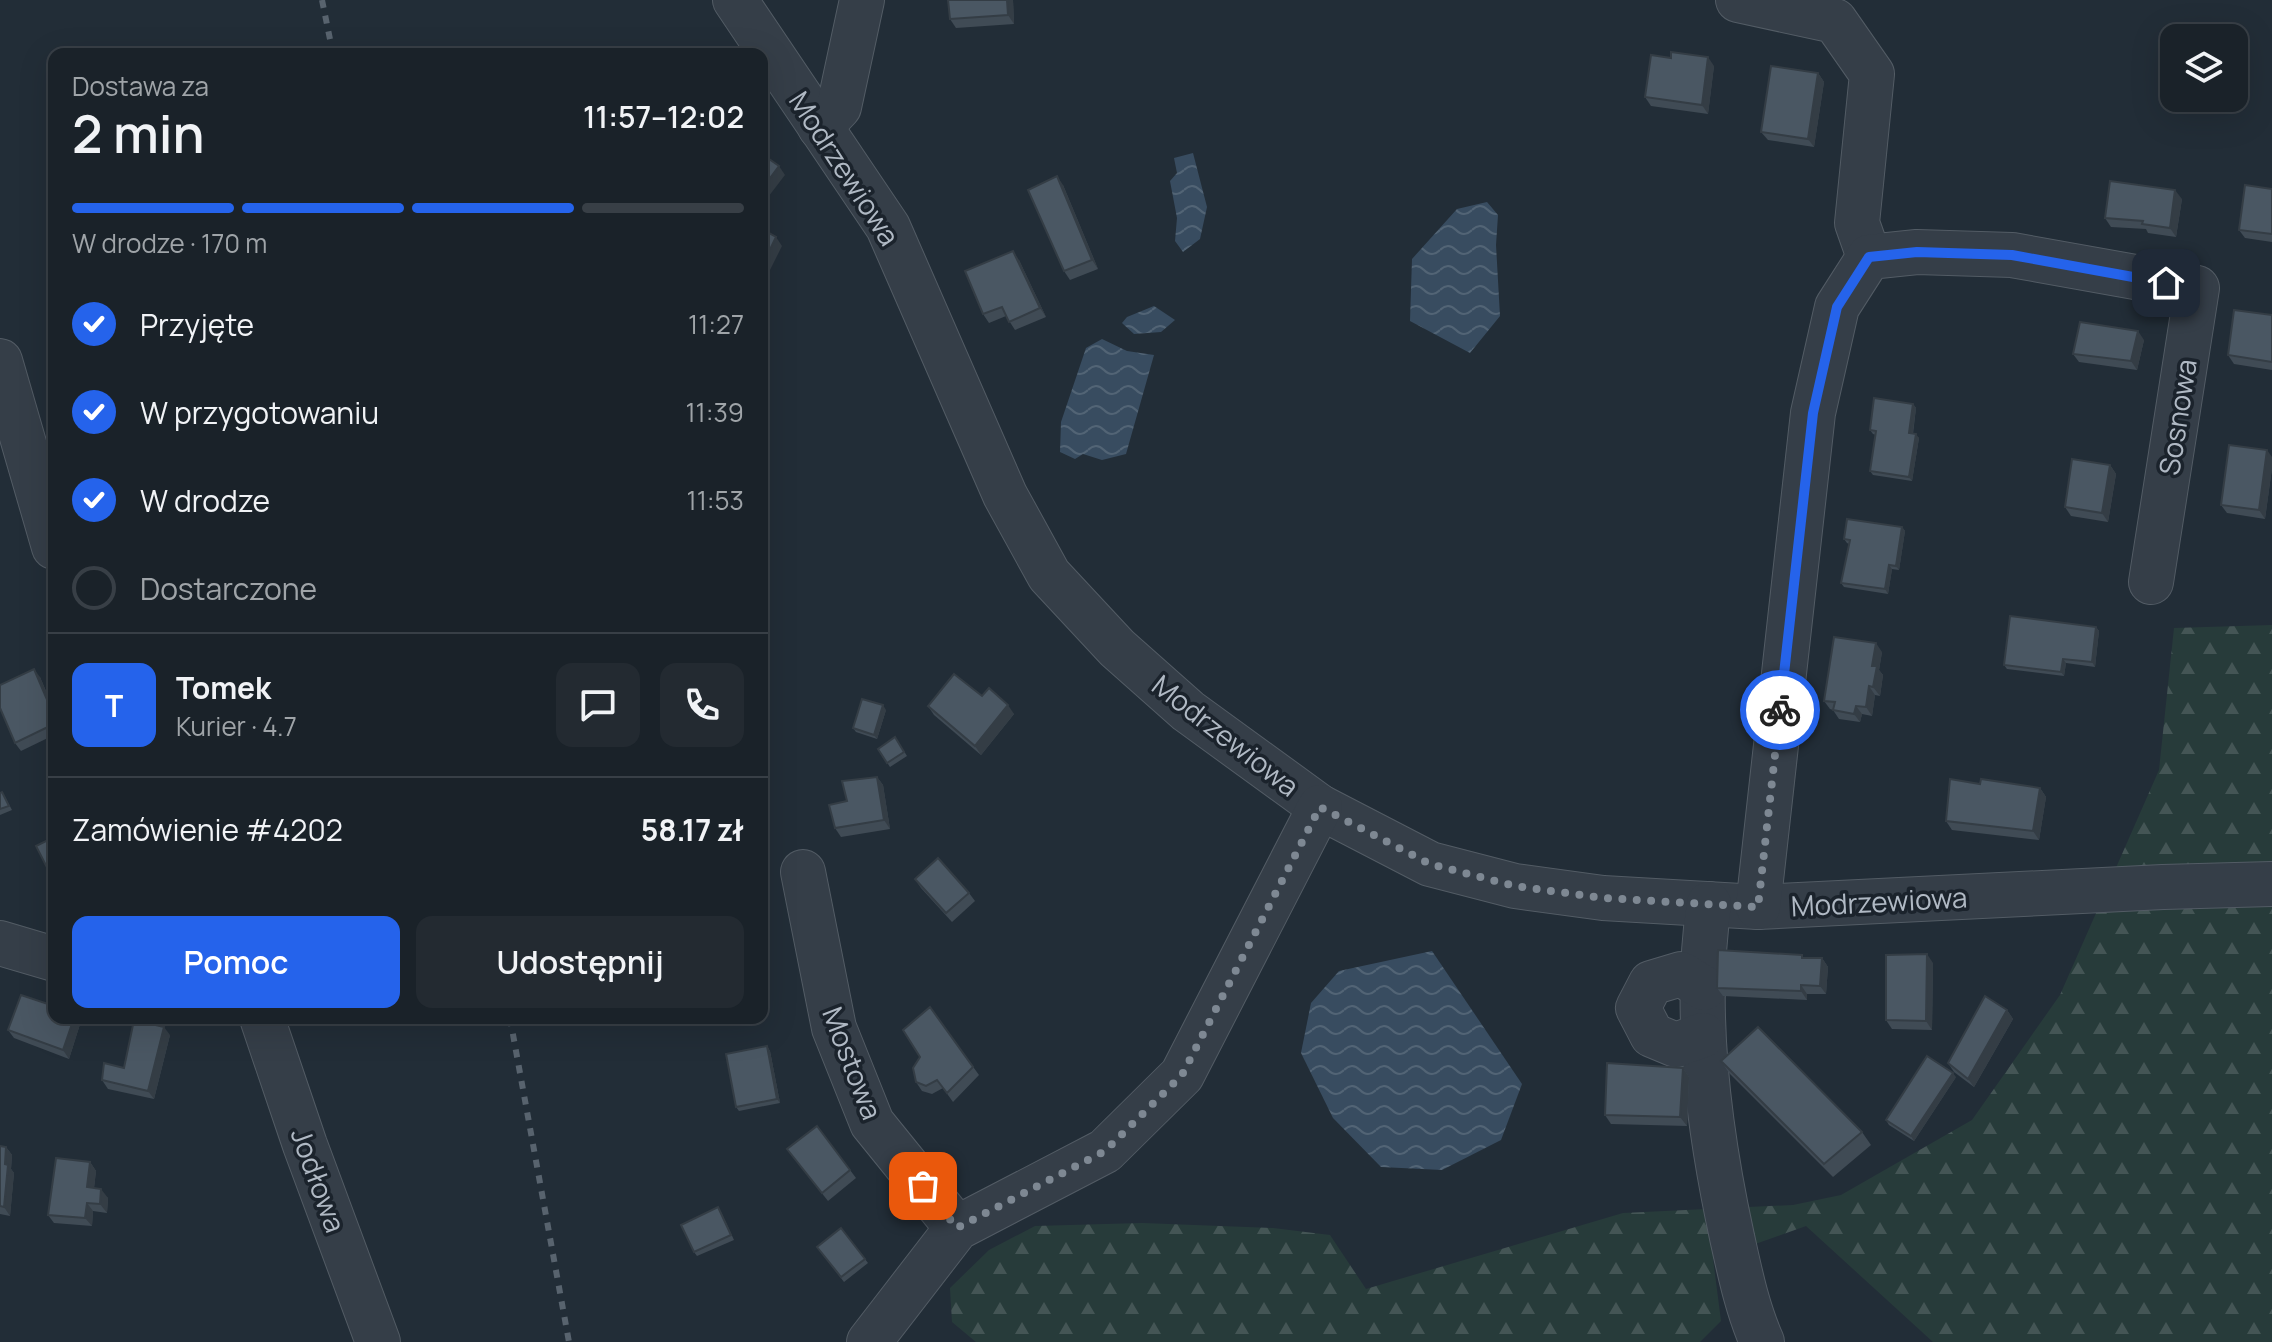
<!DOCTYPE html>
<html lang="pl">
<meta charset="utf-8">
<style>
:root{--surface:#1a2229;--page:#232a31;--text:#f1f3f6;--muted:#9fa4a8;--line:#383f46;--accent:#2563eb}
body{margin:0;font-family:Manrope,sans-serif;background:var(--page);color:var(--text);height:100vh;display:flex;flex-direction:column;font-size:30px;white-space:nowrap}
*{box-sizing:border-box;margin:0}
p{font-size:26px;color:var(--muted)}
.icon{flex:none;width:44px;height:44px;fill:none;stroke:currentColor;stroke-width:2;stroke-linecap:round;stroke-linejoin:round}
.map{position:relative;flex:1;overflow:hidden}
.sheet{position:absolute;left:48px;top:48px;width:720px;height:976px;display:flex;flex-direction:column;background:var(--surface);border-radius:16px;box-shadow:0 8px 32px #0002,0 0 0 2px var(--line)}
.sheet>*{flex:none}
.buttons{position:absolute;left:2160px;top:24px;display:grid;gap:16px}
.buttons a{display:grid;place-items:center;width:88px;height:88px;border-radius:16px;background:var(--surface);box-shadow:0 8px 32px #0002,0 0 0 2px var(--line);font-size:40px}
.pin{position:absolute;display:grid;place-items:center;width:68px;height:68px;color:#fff;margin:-34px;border-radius:16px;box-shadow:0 4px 12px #0006}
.courier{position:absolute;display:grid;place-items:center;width:80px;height:80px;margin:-40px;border:6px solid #2563eb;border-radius:50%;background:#fff;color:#222;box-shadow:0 2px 10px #0007}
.head em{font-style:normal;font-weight:600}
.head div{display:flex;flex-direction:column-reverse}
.head{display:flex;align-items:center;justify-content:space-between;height:136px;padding:0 24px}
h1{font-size:52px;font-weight:600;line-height:60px}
.bar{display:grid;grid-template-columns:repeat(4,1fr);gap:12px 8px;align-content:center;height:96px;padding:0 24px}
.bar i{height:10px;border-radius:6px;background:var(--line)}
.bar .current{background:var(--accent)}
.bar p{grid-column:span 4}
.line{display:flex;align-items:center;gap:20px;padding:0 24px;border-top:2px solid var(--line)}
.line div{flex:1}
.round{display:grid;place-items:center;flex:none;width:84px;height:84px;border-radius:16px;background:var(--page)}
ol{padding:0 24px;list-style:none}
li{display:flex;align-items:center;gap:24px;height:88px}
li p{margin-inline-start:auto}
li .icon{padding:8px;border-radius:50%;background:var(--accent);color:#fff;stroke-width:4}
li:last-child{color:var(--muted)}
li i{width:44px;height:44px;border:4px solid var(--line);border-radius:50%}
.action{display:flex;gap:16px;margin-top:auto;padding:16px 24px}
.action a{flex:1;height:92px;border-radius:16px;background:var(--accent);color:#fff;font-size:32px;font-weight:600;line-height:92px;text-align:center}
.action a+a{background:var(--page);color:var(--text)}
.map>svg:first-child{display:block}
.forest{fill:url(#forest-firs)}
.water{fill:url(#water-waves)}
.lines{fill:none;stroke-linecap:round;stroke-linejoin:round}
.minor-casing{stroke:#535c65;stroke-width:46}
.minor{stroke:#353e48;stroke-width:44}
.rail{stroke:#58636e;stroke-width:6;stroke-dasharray:8 8;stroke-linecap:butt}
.wall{fill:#404b55}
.shaded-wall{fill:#343d45}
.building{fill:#4a5763;stroke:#343d45;stroke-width:2}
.done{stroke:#7e8893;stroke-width:8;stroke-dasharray:0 14.4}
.route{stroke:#2563eb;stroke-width:10}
.labels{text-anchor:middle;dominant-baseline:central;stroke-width:7;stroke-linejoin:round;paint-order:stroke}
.street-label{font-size:28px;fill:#b0b9c4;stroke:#1b232c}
</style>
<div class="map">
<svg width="2272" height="1342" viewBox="0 0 2272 1342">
<defs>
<pattern id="forest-firs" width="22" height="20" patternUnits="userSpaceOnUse" patternTransform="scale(2)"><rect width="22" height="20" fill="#273b3a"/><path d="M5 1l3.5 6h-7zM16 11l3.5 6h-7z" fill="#455"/></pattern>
<pattern id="water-waves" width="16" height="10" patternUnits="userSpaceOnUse" patternTransform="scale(2)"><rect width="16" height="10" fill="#384c60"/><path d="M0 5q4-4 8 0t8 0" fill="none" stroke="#526475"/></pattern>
</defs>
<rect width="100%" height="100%" fill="#222d37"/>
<path class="forest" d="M2272,625V1342H1933L1806,1226L1713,1259L1721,1321L1700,1342H976L952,1322L950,1288L989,1250L1035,1226L1142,1223L1273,1228L1330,1235L1366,1289L1623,1213L1793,1205L1841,1195L1972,1120L2060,995L2159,770L2174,628Z"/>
<g class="water">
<path d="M1193,153L1207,207L1200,239L1183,252L1175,241L1177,218L1170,181L1177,173L1174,158Z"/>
<path d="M1487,202L1498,215L1496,245L1500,316L1470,353L1410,321L1412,259L1457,209Z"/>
<path d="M1154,306L1175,320L1161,332L1134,334L1122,323L1127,317Z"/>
<path d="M1102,339L1127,351L1154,355L1126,454L1102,460L1083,454L1075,459L1060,452L1061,422L1086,348Z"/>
<path d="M1432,951L1522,1084L1501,1140L1442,1170L1381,1167L1333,1118L1301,1053L1311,1003L1339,971Z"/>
</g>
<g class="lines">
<g class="minor-casing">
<g id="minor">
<path d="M735,0L888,227L1005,495L1049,575L1117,648L1188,711L1320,807L1430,864L1515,886L1603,898L1758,907L2163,887L2272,884"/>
<path d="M1738,0L1835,21L1872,74L1857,223L1869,257"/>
<path d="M820,127L839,107L862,0"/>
<path d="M0,361L54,547"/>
<path d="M803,872L834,1028L872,1123L957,1228"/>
<path d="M1709,904C1693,1013 1709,1131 1732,1237C1740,1273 1747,1308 1762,1342"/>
<path d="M1758,907L1813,413L1837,307L1869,257L1917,252L2012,255L2197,288L2151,582"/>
<path d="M0,943L54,959"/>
<path d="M262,1018L305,1145L378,1342"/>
<path d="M1703,1035L1676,1045L1652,1035L1638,1008L1651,983L1681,974L1704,988"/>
<path d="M869,1342L957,1228L1105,1151L1182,1075L1320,807"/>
</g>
</g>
<use href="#minor" class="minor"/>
<g class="rail">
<path d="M322,0L333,54"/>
<path d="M510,1018L569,1342"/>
</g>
</g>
<g class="wall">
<path d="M1013,0L1014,24L956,28L950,19Z"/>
<path d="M1714,66L1708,114L1651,106L1645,97Z"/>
<path d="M1818,73L1824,82L1814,147L1768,140L1761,132Z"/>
<path d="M1063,185L1098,269L1070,280L1064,271Z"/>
<path d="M2272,189V242L2245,238L2239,230Z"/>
<path d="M2182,199L2176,237L2148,233L2146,229L2111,227L2105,218Z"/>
<path d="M1019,260L1046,317L1015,330L1006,316L989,323L983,314Z"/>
<path d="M2272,315V370L2234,364L2228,355Z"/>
<path d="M2144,340L2137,370L2079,362L2073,354Z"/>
<path d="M1913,404L1916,408L1913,434L1919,438L1912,481L1873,475L1870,471L1876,435L1873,434L1870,430Z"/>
<path d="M2272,457V468L2265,519L2227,513L2221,505Z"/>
<path d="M2110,465L2116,474L2108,522L2071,516L2065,507Z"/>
<path d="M1902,527L1905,531L1899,570L1892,569L1888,594L1844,587L1841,583L1849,544L1847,543L1844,539Z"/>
<path d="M2096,627L2099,631L2095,667L2066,663L2064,676L2007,669L2004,665Z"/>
<path d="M1882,652L1879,670L1883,675L1880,696L1875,695L1872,716L1862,714L1860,722L1839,719L1833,710L1830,709L1824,701Z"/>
<path d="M40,677L54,710V735L21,751L15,743Z"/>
<path d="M982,696L1014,714L981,755L934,715L928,706Z"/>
<path d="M886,710L877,739L856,732L853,728Z"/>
<path d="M895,737L907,756L890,767L878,749Z"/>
<path d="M877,777L883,785L890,829L841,837L835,828L847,801Z"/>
<path d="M1980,784L2040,788L2046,797L2039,840L1952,830L1946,821Z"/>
<path d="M0,793L5,797L12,810L0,815Z"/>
<path d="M915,879L969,893L975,901L952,922L921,888Z"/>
<path d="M1805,958H1822L1828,967L1826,994H1807V1000L1723,996L1717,988Z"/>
<path d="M1933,963L1932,1030L1892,1029L1886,1020Z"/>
<path d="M930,1007L979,1075L953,1102L943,1088L932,1094L922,1091L916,1082Z"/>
<path d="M2007,1010L2013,1019L1974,1087L1954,1072L1948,1063Z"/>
<path d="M81,1021L69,1059L14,1038L8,1030Z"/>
<path d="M170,1035L154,1099L108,1089L102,1080L124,1068Z"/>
<path d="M767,1046L770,1051L780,1103L739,1111L736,1107Z"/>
<path d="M1721,1061L1862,1132L1871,1145L1833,1177L1729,1073Z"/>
<path d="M1683,1068L1689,1077L1687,1126L1611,1124L1605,1115Z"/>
<path d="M1956,1077L1914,1141L1889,1125L1886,1120Z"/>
<path d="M817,1126L856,1178L828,1201L787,1149Z"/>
<path d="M0,1146L6,1147L12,1155L11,1169L14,1173L10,1216L0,1214Z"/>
<path d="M90,1162L96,1171L94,1188L108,1198L107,1213L93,1211L92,1226L54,1223L48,1215Z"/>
<path d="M721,1212L734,1240L697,1256L694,1252Z"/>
<path d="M841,1228L868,1263L844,1282L817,1247Z"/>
</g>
<g class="shaded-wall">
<path d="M1007,0H1013L1014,24L1008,15Z"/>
<path d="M1708,57L1714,66L1708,114L1702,105Z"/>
<path d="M1818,73L1824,82L1814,147L1808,139Z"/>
<path d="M779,166L785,175L762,205V189Z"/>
<path d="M1057,176L1063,185L1098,269L1092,260Z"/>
<path d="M2175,190L2182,199L2176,237L2170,228Z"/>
<path d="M776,237L782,246L762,286V266Z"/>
<path d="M1013,251L1019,260L1046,317L1040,308Z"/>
<path d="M2138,331L2144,340L2137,370L2131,361Z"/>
<path d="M1913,404L1916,408L1912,438L1909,433Z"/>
<path d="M1916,434L1919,438L1912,481L1909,477Z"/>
<path d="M2267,450L2272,457V468L2265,519L2259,510Z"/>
<path d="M2110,465L2116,474L2108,522L2102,513Z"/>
<path d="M1902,527L1905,531L1899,570L1896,566Z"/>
<path d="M1889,565L1892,569L1888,594L1885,589Z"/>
<path d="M2096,627L2099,631L2095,667L2092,662Z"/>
<path d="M1876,643L1882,652L1879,670L1883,675L1880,696L1873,687L1872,666Z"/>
<path d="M2063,659L2066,663L2064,676L2061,672Z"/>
<path d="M34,669L40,677L54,710V716Z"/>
<path d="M1869,686L1875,695L1872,716L1866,707Z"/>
<path d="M883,705L886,710L877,739L874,735Z"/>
<path d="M1008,705L1014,714L981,755L975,746Z"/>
<path d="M1856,706L1862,714L1860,722L1854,714Z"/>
<path d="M877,777L883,785L890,829L884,820Z"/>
<path d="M2040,788L2046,797L2039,840L2033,831Z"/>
<path d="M1927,954L1933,963L1932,1030L1926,1021Z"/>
<path d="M1822,958L1828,967L1826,994L1820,986Z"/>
<path d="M1801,985L1807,994V1000L1801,991Z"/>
<path d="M2007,1010L2013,1019L1974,1087L1968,1079Z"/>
<path d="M74,1018H79L81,1021L69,1059L63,1050Z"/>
<path d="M164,1027L170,1035L154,1099L148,1091Z"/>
<path d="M767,1046L770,1051L780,1103L777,1099Z"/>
<path d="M1683,1068L1689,1077L1687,1126L1680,1117Z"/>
<path d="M1953,1073L1956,1077L1914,1141L1911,1136Z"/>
<path d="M6,1147L12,1155L11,1169L14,1173L10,1216L4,1207L5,1164Z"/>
<path d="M90,1162L96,1171L93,1196L87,1187Z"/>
<path d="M101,1189L108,1198L107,1213L100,1204Z"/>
<path d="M87,1203L93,1211L92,1226L85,1218Z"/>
</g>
<g class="building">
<path d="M948,0H1007L1008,15L950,19Z"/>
<path d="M473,49L503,51V54H472Z"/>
<path d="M1671,52L1708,57L1702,105L1645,97L1651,55L1671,58Z"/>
<path d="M1771,66L1818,73L1808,139L1761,132Z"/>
<path d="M762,154L779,166L762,189Z"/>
<path d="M1057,176L1092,260L1064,271L1028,190Z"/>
<path d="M2110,181L2175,190L2170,228L2142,224L2143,221L2105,218Z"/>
<path d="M2245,185L2272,189V234L2239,230Z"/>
<path d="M762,229L776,237L762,266Z"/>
<path d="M1013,251L1040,308L1009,322L1002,307L983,314L965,271Z"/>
<path d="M2234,310L2272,315V362L2228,355Z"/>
<path d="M2080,322L2138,331L2131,361L2073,354Z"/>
<path d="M1874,398L1913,404L1909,433L1916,434L1909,477L1870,471L1876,431L1870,430Z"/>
<path d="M2229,445L2267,450L2259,510L2221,505Z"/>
<path d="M2072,459L2110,465L2102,513L2065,507Z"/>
<path d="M1847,519L1902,527L1896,566L1889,565L1885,589L1841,583L1850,540L1844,539Z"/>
<path d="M2010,616L2096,627L2092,662L2063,659L2061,672L2004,665Z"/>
<path d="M1834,637L1876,643L1872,666H1877L1873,687L1869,686L1866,707L1856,706L1854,714L1833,710L1835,702L1824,701Z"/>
<path d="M34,669L54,716V724L15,743L0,708V685Z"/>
<path d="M954,674L982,696L989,688L1008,705L975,746L928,706Z"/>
<path d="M862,699L883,705L874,735L853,728Z"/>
<path d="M895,737L904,752L887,763L878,749Z"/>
<path d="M877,777L884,820L835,828L829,805L847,801L842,781Z"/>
<path d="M1950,779L1980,784L1981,779L2040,788L2033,831L1946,821Z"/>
<path d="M2,792L9,806L0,809V793Z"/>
<path d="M54,837V881L36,846Z"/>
<path d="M938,858L969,893L946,913L915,879Z"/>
<path d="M1718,950L1802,955V958H1822L1820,986L1801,985V991L1717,988Z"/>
<path d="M1927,954L1926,1021L1886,1020V955Z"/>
<path d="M21,995L54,1006V1018H74L63,1050L8,1030Z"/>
<path d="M1985,996L2007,1010L1968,1079L1948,1063Z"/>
<path d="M930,1007L973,1067L947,1093L937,1080L926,1086L916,1082L913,1068L920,1057L903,1030Z"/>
<path d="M134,1020L164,1027L148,1091L102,1080L104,1063L124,1068Z"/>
<path d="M1758,1027L1862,1132L1824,1164L1721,1061Z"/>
<path d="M767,1046L777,1099L736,1107L726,1054Z"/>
<path d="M1927,1056L1953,1073L1911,1136L1886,1120Z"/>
<path d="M1607,1063L1683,1068L1680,1117L1605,1115Z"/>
<path d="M817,1126L850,1170L822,1193L787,1149Z"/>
<path d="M0,1146L6,1147L5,1164L8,1165L4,1207L0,1206Z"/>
<path d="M56,1158L90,1162L87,1187L101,1189L100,1204L87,1203L85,1218L48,1215Z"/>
<path d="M718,1207L731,1235L694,1252L681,1225Z"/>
<path d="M841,1228L865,1259L841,1277L817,1247Z"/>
</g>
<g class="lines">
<path class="done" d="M923,1186L957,1228L1105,1151L1182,1075L1320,807L1430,864L1515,886L1603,898L1758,907L1780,710"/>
<path class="route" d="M1780,710L1813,413L1837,307L1869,257L1917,252L2012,255L2166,283"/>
</g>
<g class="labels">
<g class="street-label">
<text transform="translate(845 168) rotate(57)">Modrzewiowa</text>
<text transform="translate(2177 417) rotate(-81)">Sosnowa</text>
<text transform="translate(1226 735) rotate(38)">Modrzewiowa</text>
<text transform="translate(1879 901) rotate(-3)">Modrzewiowa</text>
<text transform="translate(853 1063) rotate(69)">Mostowa</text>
<text transform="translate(319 1180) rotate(70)">Jodłowa</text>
</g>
</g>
</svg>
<div class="buttons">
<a><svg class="icon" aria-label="layers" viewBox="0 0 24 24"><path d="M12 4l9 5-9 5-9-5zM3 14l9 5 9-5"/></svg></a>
</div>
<div class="pin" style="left:923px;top:1186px;background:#ea580c"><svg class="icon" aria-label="bag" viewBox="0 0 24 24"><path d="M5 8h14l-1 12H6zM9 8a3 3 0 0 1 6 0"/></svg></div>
<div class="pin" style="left:2166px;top:283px;background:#1f2937"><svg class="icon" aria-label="home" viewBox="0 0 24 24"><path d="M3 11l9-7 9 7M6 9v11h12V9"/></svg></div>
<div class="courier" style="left:1780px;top:710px"><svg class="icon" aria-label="bike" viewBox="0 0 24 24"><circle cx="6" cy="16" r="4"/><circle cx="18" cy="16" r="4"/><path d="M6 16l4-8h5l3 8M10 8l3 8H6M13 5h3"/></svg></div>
<section class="sheet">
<div class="head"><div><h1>2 min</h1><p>Dostawa za</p></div><em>11:57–12:02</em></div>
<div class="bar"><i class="current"></i><i class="current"></i><i class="current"></i><i></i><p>W drodze · 170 m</p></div>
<ol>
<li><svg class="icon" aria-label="check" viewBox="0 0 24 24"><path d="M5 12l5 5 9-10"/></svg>Przyjęte<p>11:27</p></li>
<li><svg class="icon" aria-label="check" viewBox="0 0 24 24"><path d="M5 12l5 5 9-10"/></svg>W przygotowaniu<p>11:39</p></li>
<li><svg class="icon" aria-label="check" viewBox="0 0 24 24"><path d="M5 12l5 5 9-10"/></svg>W drodze<p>11:53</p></li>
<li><i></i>Dostarczone</li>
</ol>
<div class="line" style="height:144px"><b class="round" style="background:var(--accent);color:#fff">T</b><div><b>Tomek</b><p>Kurier · 4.7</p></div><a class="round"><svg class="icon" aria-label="chat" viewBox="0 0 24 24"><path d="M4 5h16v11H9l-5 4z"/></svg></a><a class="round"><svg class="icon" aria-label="phone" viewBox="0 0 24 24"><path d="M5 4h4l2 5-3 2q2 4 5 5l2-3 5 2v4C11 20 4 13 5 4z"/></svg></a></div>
<div class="line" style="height:104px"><div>Zamówienie #4202</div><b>58.17 zł</b></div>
<div class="action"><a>Pomoc</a><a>Udostępnij</a></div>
</section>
</div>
